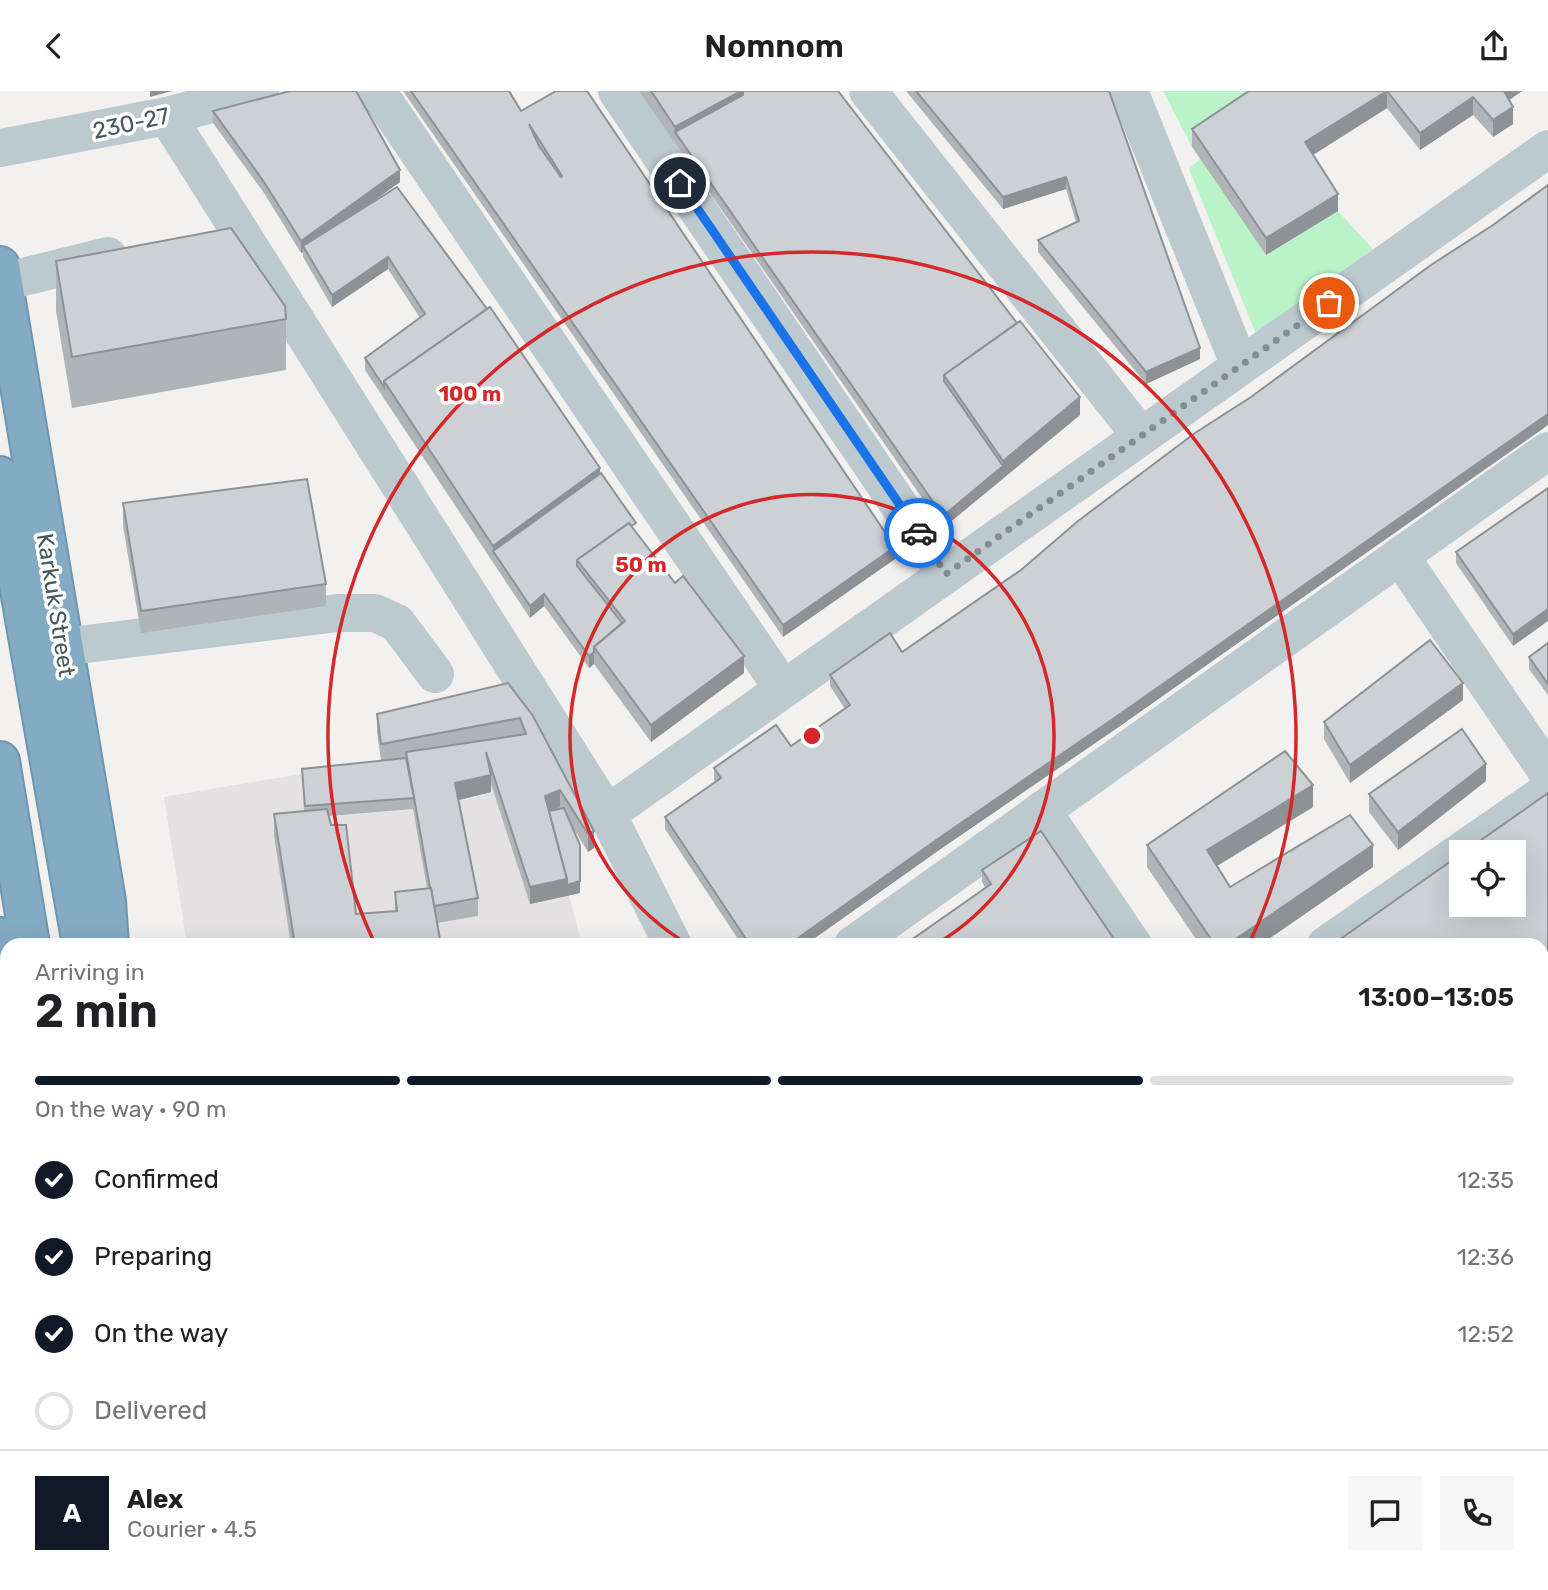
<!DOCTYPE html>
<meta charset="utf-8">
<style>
:root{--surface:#fff;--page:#f6f6f6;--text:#202124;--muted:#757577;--line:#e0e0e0;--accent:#111827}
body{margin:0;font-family:Rubik,sans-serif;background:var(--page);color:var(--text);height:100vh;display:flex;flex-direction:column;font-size:26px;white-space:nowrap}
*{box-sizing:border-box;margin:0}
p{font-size:23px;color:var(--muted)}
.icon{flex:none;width:38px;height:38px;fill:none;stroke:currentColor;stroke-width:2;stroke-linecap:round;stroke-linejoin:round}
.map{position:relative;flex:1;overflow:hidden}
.details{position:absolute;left:0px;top:847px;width:1549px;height:653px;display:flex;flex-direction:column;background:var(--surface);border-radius:21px 21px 0 0;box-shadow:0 7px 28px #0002}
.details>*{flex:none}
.tools{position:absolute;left:1449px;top:749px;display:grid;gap:14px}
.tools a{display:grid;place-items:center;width:77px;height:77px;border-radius:0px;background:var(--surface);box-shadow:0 7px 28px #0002;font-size:35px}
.pin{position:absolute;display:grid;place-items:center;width:60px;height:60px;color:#fff;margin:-30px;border:4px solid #fff;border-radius:50%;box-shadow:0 2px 7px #0007}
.courier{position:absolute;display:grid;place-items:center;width:70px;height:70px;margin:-35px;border:5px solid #1a73e8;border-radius:50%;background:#fff;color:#222;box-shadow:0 2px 9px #0007}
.headline em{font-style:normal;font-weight:600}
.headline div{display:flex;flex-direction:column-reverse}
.headline{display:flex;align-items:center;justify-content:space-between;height:119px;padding:0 35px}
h1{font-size:46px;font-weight:600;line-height:52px}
.bar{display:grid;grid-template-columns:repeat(4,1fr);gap:10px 7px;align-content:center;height:84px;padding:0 35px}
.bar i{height:9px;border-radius:5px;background:var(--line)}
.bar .active{background:var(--accent)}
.bar p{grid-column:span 4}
.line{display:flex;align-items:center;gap:18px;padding:0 35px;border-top:2px solid var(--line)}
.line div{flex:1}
.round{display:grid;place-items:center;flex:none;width:74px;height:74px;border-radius:0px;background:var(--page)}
ol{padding:0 35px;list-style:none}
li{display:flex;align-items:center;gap:21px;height:77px}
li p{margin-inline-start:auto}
li .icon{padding:7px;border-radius:50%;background:var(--accent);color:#fff;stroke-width:4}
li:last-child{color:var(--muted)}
li i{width:38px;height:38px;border:4px solid var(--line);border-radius:50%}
header{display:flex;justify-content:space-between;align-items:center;height:91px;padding:0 35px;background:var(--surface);font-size:32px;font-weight:600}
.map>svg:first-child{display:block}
.education{fill:#e4e1e2}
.green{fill:#bbf3c9}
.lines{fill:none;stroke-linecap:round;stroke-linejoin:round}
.highway-casing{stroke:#6f96af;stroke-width:42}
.street{stroke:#bccad0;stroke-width:38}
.secondary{stroke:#bcccd5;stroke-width:38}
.highway{stroke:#83abc3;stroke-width:38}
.wall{fill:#afb4b7;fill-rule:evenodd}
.shaded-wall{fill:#8e9295}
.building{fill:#cbd1d5;stroke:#8e9295;stroke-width:2;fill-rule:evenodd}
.done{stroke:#838d92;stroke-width:7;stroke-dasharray:0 12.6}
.route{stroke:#1a73e8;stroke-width:9}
.ring{fill:none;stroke:#d62828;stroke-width:3.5}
.labels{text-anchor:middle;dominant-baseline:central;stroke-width:7;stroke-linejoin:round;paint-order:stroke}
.street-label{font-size:23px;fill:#46575f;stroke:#fff}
.centre{fill:#d62828;stroke:#fff;stroke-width:3.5}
.ring-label{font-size:21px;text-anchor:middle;font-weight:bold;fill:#d62828;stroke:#fff;stroke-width:7;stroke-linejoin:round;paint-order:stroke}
</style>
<header><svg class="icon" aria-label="back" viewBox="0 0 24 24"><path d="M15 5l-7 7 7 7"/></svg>Nomnom<svg class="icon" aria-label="share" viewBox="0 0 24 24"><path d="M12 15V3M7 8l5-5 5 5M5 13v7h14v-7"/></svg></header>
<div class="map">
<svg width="1548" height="1499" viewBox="0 0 1548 1499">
<rect width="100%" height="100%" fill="#f3f0f0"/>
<path class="education" d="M528,645L582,854H187L164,706Z"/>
<g class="green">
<path d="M1163,0H1274L1192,56Z"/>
<path d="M1200,68L1266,164L1338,120L1373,158L1258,248L1189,78Z"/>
<path d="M1548,1305V1499H1414L1410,1493H1542V1308Z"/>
</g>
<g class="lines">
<g class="highway-casing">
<g id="highway">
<path d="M0,175L106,810L109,854"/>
<path d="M0,385L82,854"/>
<path d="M0,670L30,854"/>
<path d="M0,846L7,870"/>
<path d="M135,1493L136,1499"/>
<path d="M203,1493L204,1499"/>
</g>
</g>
<g class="street">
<path d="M377,0L783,598"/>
<path d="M617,0L946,483"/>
<path d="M868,0L1141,345"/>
<path d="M1129,0L1240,275"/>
<path d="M167,25L607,723L673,854"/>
<path d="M0,57L167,25L260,0"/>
<path d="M3,191L108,165"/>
<path d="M1400,465L1548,682"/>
<path d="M62,556L338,522H375L397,532L435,583"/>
<path d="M1042,719L1133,854"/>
<path d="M607,723L1548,58"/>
<path d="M853,854L1548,360"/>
<path d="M1326,854L1548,700"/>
<path d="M1542,1008L1548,1004"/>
<path d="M1385,1493L1388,1499"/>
</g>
<g class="secondary">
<path d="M1542,1250L1548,1247"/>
<path d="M1019,1499L1025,1493"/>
</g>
<use href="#highway" class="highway"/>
</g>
<g class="wall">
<path d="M403,0H509L521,20L895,468L783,546Z"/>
<path d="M639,0H838L1080,324L943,437Z"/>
<path d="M906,0H1109L1200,268L1146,293L1038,161V149L1076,131L1066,98L1003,118Z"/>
<path d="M1249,0H1522L1509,9L1513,33L1493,46L1473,24L1420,59L1387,17L1313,64L1338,120L1266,164L1192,56V38Z"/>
<path d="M213,20L400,91L369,113L600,382L636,441L744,582L651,651L594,573L589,577L544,515L530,527L365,279V267L420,227L388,178L332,216L303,166V161L301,162L264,102L213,32Z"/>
<path d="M1548,94V334L1120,635L942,757L805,854H742L665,738V726L715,691L714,688V677L791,655L845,618L830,595V584L902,561L1021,479L1251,306Z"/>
<path d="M56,170L286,228V279L72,317L56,220Z"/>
<path d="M1548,397L1513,555L1456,472V461Z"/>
<path d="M123,412L326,493V515L141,542L123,435Z"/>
<path d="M1548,552V604L1529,578V566Z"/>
<path d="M508,592L594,740V757L588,761L572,735L580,802L530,813L491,693V701L458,709L478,807V825L437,832L441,854H291L274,745V723L304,720L302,678L381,670L377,641V623ZM413,718L427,797L395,801V820L356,823L329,725Z"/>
<path d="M1463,609L1350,692L1324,648V631Z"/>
<path d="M1486,690L1398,759L1369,721V703Z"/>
<path d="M1313,716L1217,775L1230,796L1373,776L1260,854H1200L1147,776V754Z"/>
<path d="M982,779L1118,854L985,796L982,791Z"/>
<path d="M576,1493H665L666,1499H577Z"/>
<path d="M752,1493H992V1499H754Z"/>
<path d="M1151,1493H1338V1499H1156Z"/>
</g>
<g class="shaded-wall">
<path d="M150,0H172L150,6Z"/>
<path d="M741,0H743V16L675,41V36Z"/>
<path d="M1387,0V17L1305,69V51Z"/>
<path d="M1502,0H1522L1502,14Z"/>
<path d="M1473,6V24L1420,59V42Z"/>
<path d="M1513,16V33L1493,46V29Z"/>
<path d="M400,79V91L305,159L303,155V161L301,162V150Z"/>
<path d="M1066,86V98L1003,118V106Z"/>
<path d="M1338,103V120L1266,164V147Z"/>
<path d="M388,166V178L332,216V204Z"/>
<path d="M1200,257V268L1146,293V281Z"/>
<path d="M1080,306V324L943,437V425L1003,375V370Z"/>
<path d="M1548,323V334L1120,635L942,757L805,854H788L942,745Z"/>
<path d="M600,377V394L493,460V455Z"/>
<path d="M895,456V468L783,546V534Z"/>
<path d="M544,503V515L530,527V515Z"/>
<path d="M1548,518V530L1513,555V543Z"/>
<path d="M594,561V573L589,577V565Z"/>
<path d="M744,565V582L651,651V634Z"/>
<path d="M1463,592V609L1350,692V674Z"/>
<path d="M1486,673V690L1398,759V741Z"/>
<path d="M491,684V701L455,710V692Z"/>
<path d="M1313,694V716L1207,781V759Z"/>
<path d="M560,699V716L545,722V705Z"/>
<path d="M594,740V757L588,761V743Z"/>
<path d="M1373,754V776L1260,854H1227Z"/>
<path d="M567,788L580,790V802L530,813V796Z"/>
<path d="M1548,893V916L1542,921V899Z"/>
<path d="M1548,1187V1198L1542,1203V1191Z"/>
<path d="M957,1493H992V1499H937Z"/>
<path d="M1319,1493H1338V1499H1297Z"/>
</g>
<g class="building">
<path d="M290,0H356L400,79L301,150L264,91L213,20Z"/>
<path d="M411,0H509L521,20L556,0H587L895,456L783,534ZM529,33L562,85L561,86L539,55Z"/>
<path d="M651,0H741L675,36Z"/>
<path d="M743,0H838L1017,232L944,284V290L1003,375L943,425L675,41L743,4Z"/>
<path d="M916,0H1109L1200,257L1146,281L1038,149L1079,130L1066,86L1003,106Z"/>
<path d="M1249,0H1387L1305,51L1338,103L1266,147L1192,38Z"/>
<path d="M1387,0H1504L1513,16L1493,29L1473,6L1420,42Z"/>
<path d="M1548,94V323L1120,623L942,745L788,854H750L665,726L721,687L714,677L776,634L791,655L850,614L830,584L890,542L902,561L1021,479L1078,430L1195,342L1251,306L1431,174L1493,134Z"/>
<path d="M397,96L487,218L384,290V296L365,267L425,223L388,166L332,204L303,155Z"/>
<path d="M231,137L285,215L286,228L72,266L56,170Z"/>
<path d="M490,216L600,377L493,455L384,290Z"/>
<path d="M1020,230L1080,306L1003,370L944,284Z"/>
<path d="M601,382L636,432L631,435L629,432L577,469V475L622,532L594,556V561L589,565L544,503L530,515L493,460Z"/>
<path d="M307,388L326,493L141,520L123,412Z"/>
<path d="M1548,397V518L1513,543L1456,461Z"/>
<path d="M629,432L675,492L683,485L744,565L651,634L594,556L625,530L577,469Z"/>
<path d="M1430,549L1463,592L1350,674L1324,631Z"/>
<path d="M1548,552V593L1529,566Z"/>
<path d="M508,592L533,625L594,740L588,743L560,699L545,705L567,788L530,796L486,661L491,684L455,692L478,807L434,815L431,797H430L406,661L526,643L520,627L381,653L377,623Z"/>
<path d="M1462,638L1486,673L1398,741L1369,703Z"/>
<path d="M1285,660L1313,694L1207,759L1230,796L1350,724L1373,754L1227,854H1215L1147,754Z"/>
<path d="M406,667L414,707L305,715L302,678Z"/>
<path d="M1548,702V893L1542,899V854H1332L1461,763V814H1514V761H1464Z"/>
<path d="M564,717L580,754V790L567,794V788L549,720Z"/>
<path d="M327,718L331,734H346L356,823L397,820L395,801L431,797L441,854H295L274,723Z"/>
<path d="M1041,740L1118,854H904L991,793L982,779Z"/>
<path d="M1548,1026V1187L1542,1191V1030Z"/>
<path d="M0,1155L7,1195V1493H59L60,1499H0Z"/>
<path d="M412,1493H536L537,1499H413Z"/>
<path d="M579,1493H638L595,1499H580Z"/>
<path d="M758,1493H957L937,1499H759Z"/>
<path d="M1170,1493H1319L1297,1499H1175Z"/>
<path d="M665,1494L666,1499H633Z"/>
</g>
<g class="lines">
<path class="done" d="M919,442L946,483L1329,212"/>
<path class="route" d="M680,92L919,442"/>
</g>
<g class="ring">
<path d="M689 854A242 242 0 1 1 935 854"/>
<path d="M375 853A484 484 0 1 1 1249 853"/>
</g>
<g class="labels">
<g class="street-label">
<text transform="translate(131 32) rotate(-12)">230-27</text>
<text transform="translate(56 514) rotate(81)">Karkuk Street</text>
</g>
</g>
<circle cx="812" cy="645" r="10" class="centre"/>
<g class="ring-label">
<text x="470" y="310">100 m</text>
<text x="641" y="481">50 m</text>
</g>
</svg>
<div class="tools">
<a><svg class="icon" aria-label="locate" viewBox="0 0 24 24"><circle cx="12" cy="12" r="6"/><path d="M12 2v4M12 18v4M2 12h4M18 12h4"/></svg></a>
</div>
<div class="pin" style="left:1329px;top:212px;background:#ea580c"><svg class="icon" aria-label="bag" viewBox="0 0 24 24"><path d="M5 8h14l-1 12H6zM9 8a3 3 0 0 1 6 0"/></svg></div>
<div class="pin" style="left:680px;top:92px;background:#1f2937"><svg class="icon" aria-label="home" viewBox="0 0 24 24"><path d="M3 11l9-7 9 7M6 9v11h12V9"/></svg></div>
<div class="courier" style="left:919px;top:442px"><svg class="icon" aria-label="car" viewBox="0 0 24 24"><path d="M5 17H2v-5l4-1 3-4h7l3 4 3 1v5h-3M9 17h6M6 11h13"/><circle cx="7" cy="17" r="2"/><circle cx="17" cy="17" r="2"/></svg></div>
<section class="details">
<div class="headline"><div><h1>2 min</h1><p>Arriving in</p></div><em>13:00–13:05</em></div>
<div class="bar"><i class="active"></i><i class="active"></i><i class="active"></i><i></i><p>On the way · 90 m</p></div>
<ol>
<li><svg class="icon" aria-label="check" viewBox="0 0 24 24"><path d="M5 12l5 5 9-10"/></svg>Confirmed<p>12:35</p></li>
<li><svg class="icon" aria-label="check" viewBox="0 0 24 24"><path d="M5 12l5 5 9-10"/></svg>Preparing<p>12:36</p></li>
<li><svg class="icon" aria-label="check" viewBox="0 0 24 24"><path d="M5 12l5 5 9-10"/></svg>On the way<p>12:52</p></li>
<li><i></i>Delivered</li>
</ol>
<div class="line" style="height:126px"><b class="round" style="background:var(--accent);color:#fff">A</b><div><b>Alex</b><p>Courier · 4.5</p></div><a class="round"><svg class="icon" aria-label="chat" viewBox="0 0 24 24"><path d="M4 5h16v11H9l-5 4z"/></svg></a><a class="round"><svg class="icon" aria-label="phone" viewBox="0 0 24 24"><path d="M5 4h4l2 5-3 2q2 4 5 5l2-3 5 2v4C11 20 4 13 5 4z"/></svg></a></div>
</section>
</div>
